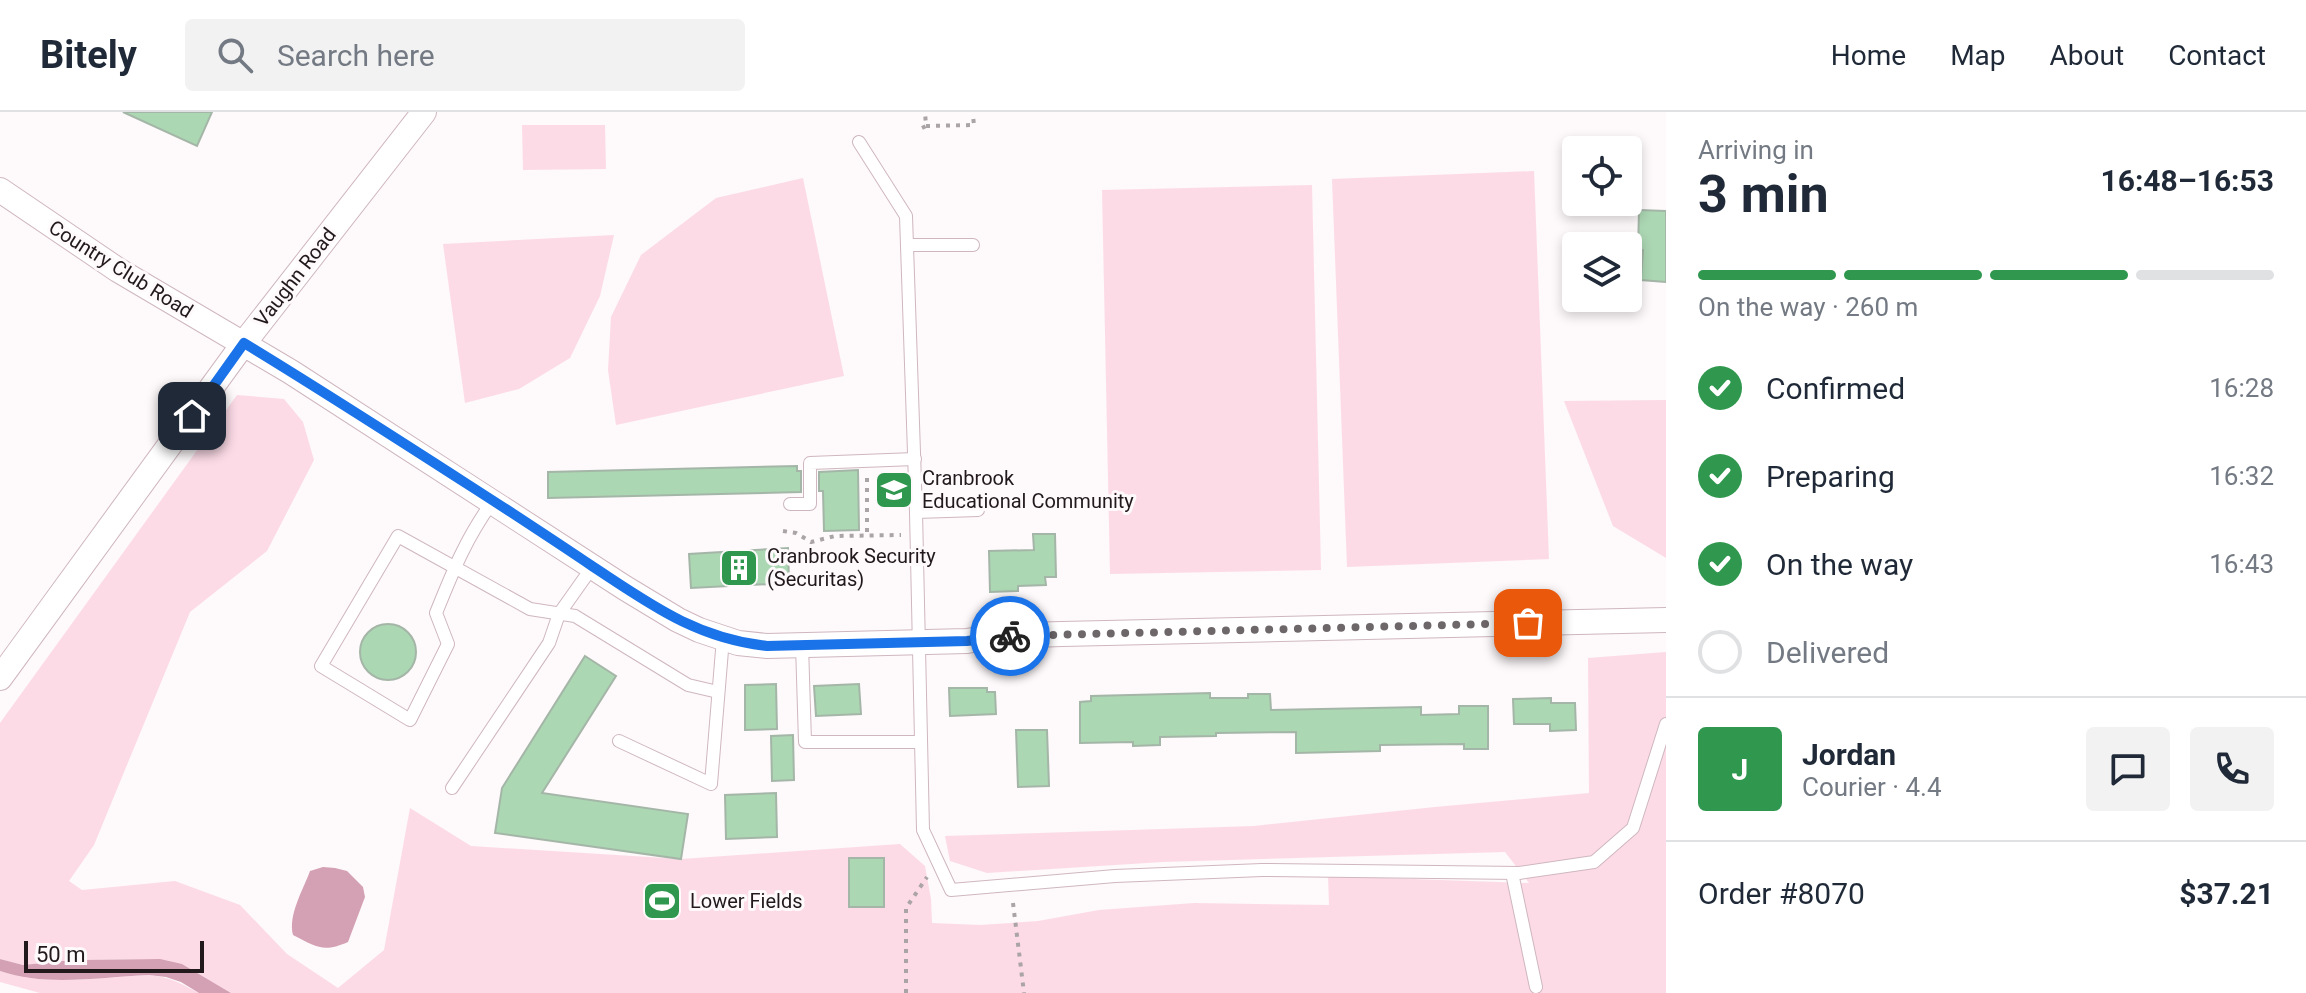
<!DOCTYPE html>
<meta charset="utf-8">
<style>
:root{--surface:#fff;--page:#f2f2f3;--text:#1f2937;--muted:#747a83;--line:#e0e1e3;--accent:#2f974e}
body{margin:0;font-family:Roboto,sans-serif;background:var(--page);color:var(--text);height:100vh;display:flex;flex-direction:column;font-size:30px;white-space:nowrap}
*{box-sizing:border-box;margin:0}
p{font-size:26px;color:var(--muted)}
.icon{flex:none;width:44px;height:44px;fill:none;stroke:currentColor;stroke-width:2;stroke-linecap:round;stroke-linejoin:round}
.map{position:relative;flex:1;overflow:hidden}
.details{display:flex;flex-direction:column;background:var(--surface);width:640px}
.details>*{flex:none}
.buttons{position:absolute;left:1562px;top:24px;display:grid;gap:16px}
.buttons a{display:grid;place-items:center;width:80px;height:80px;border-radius:8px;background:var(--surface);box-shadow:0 4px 12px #0003;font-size:40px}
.scale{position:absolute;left:24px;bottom:20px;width:180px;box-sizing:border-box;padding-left:8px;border:4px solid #21191c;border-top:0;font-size:22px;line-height:28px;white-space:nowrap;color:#21191c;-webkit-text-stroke:6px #fef9fb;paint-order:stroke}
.pin{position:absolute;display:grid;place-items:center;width:68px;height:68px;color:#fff;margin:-34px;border-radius:16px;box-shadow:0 4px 12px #0006}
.courier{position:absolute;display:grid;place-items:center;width:80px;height:80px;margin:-40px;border:6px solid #1a73e8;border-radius:50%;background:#fff;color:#222;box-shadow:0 2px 10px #0007}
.head em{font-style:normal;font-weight:700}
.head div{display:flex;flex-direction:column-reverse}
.head{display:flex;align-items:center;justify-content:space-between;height:136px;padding:0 32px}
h1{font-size:52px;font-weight:700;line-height:60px}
.bar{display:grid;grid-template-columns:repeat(4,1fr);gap:12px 8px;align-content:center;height:96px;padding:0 32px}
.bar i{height:10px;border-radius:6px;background:var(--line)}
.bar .current{background:var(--accent)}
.bar p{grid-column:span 4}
.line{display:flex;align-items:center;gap:20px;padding:0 32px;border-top:2px solid var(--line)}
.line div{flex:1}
.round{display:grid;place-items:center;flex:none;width:84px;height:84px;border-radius:8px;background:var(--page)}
ol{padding:0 32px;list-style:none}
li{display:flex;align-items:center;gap:24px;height:88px}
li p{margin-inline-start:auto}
li .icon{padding:8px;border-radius:50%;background:var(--accent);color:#fff;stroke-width:4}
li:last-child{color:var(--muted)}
li i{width:44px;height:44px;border:4px solid var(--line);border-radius:50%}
header{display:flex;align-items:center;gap:48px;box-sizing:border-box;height:112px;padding:0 40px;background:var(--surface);border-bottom:2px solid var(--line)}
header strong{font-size:38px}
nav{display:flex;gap:44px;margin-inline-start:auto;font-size:28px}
.search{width:560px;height:72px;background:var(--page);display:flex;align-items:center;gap:20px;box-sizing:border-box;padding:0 28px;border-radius:8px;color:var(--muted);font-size:30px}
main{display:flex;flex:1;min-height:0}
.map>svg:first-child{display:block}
.green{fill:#fcdbe7}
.water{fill:#d4a0b3}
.building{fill:#acd7b3;stroke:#a4b6a7;stroke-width:2}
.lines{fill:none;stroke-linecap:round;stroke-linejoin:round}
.lane-casing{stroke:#cfb7bf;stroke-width:14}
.street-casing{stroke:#cfb7bf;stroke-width:26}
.path{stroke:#aaa4a6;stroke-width:4;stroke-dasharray:4 6;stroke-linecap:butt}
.lane{stroke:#fff;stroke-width:12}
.street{stroke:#fff;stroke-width:24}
.done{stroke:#6e676a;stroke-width:8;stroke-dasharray:0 14.4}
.route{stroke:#1a73e8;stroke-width:10}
.labels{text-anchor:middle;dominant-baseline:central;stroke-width:6;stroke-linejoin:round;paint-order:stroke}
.street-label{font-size:20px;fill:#21191c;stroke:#fef9fb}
.poi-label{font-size:20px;fill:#21191c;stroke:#fef9fb;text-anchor:start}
</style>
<header>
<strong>Bitely</strong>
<div class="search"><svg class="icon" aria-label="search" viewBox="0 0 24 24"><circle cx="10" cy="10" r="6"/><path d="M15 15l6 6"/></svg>Search here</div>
<nav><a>Home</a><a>Map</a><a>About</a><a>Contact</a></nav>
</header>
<main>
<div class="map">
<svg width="1666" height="881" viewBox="0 0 1666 881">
<rect width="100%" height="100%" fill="#fef9fb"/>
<g class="green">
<path d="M522,13H605L606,57L523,58Z"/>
<path d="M1534,59L1549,447L1347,455L1332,67Z"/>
<path d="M803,66L844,264L616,313L608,258L611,205L641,143L716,86Z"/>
<path d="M1312,73L1321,458L1110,462L1102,78Z"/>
<path d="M614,123L600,184L570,246L519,277L465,291L443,132Z"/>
<path d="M237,283L284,287L303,310L314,348L267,439L190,500L94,733L69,769L82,778L175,769L240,793L287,842L338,876L384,838L410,696L471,734L681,747L900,732L925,754L931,787L932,811L980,813L1038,809L1099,798L1194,791L1329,793L1328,764L1529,771L1505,740L1163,750L987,761L950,749L945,724L1254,714L1435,695L1589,681L1588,546L1666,540V881H231L182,852L148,847L73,848L23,853L0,847V611Z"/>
<path d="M1666,288V446L1613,414L1564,289Z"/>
<path d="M0,859C46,875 100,865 149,863C170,865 180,871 199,881H40L0,870Z"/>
</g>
<g class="water">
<path d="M323,755L335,756L347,759L363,775L365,785L348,830C323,841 317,835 293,823C288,803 303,778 310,759Z"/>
<path d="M0,847L23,853L73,848L160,847L182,852L231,881H199L181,870L166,865L149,863C100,865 46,875 0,859Z"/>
</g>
<g class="building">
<path d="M123,0H212L197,34Z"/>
<path d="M1639,98L1666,99V170L1641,168L1643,138H1638Z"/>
<path d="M797,354V359H801V380L548,386V360Z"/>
<path d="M858,358L859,418L824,419L823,379H819V360Z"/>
<path d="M1033,422H1055L1056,465H1045L1046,473L1018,474V479L990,480L989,439L1034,438Z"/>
<path d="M788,436L789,471L691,476L689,442Z"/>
<circle cx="388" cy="540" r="28"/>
<path d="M585,544L616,564L542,681L688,702L681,747L495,721L502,676Z"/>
<path d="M776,572L777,617L745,618V573Z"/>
<path d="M859,572L861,602L816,604L814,574Z"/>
<path d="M949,576H987V580H995L996,602L950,604Z"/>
<path d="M1210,581V586H1248V582H1270L1271,598L1421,595V603L1459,602V594H1488V637H1464V632L1380,633V639L1296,641V620L1216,621V624L1160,625V633L1133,634V630L1080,631V590L1091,589V584Z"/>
<path d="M1551,586V591H1575L1576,618L1550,619V612H1514L1513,587Z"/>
<path d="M1016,618H1047L1049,674L1018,675Z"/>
<path d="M793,623L794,668L772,669L771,624Z"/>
<path d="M776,681L777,725L726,727L725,683Z"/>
<rect x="849" y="746" width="35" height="49"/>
</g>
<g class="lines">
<g class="lane-casing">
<g id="lane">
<path d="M859,30L906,104L916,400L923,718L951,778L1115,764L1262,758L1519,761L1594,750L1633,716L1666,612"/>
<path d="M908,133H973"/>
<path d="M493,389C466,426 453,459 436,501L448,532L410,608L321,554L398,424L530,497L575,504L688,573L718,580"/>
<path d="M790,392H810V351L915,347"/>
<path d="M916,400L978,398"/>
<path d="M802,533L805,630H921"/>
<path d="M619,629L711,672L723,526"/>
<path d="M452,676L549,531L559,502L593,454"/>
<path d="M1512,761L1536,875"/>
</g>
</g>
<g class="street-casing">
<g id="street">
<path d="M0,78L118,158L291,260L625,476L678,508L699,518L738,531L767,534L967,529L995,524L1062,522L1666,508"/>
<path d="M0,566L244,231L424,0"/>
</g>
</g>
<g class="path">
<path d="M926,14L974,13L973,4"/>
<path d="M922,16L926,14L925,0"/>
<path d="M867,366V424"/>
<path d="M783,419L796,421L811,430L835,424L901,423"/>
<path d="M1013,791L1024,881"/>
<path d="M906,881V796L927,765"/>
</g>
<use href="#lane" class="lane"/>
<use href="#street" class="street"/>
</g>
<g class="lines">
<path class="done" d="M1010,524L1528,511"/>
<path class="route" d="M192,304L244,231C333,285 419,341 506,397C535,416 564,435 592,454C650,492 695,526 767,534L967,529L1010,524"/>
</g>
<defs>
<g id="school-square" transform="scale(2)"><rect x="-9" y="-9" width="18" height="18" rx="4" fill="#2f974e" stroke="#fef9fb"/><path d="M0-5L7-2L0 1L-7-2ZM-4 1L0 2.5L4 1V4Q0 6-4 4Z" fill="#fff"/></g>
<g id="building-square" transform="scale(2)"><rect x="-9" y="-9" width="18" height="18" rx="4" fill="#2f974e" stroke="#fef9fb"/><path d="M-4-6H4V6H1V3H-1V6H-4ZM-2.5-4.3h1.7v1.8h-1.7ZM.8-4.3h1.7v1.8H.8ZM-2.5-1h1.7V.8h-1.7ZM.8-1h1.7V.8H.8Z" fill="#fff"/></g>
<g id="stadium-square" transform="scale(2)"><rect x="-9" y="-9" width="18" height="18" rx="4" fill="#2f974e" stroke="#fef9fb"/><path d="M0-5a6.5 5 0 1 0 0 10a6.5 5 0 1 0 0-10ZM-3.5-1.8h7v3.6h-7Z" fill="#fff"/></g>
</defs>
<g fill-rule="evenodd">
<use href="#school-square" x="894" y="378"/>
<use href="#building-square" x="739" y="456"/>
<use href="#stadium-square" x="662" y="789"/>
</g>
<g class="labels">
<g class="street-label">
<text transform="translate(121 157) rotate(32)">Country Club Road</text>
<text transform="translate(295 165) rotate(-52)">Vaughn Road</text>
</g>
<g class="poi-label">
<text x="922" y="366">Cranbrook<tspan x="922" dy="23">Educational Community</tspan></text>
<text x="767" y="444">Cranbrook Security<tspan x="767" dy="23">(Securitas)</tspan></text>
<text x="690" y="789">Lower Fields</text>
</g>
</g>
</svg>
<div class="buttons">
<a><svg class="icon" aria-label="locate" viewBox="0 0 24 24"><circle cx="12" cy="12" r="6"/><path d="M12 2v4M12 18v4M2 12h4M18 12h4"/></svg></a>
<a><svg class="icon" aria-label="layers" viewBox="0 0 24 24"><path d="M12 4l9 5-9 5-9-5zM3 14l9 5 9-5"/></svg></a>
</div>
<div class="scale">50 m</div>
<div class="pin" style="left:1528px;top:511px;background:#ea580c"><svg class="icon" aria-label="bag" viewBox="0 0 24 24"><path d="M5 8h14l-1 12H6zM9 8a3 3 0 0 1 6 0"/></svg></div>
<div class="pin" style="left:192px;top:304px;background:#1f2937"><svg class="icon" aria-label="home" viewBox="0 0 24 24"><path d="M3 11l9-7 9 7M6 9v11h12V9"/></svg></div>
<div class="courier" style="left:1010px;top:524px"><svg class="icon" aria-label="bike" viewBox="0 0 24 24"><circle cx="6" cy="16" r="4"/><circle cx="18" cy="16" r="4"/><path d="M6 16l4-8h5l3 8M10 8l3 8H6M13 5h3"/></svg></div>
</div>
<section class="details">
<div class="head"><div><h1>3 min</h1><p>Arriving in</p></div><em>16:48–16:53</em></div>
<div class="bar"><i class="current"></i><i class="current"></i><i class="current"></i><i></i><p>On the way · 260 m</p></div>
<ol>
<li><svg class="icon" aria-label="check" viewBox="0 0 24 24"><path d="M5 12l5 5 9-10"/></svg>Confirmed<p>16:28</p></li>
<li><svg class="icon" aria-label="check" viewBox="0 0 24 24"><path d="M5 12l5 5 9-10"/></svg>Preparing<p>16:32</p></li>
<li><svg class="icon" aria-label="check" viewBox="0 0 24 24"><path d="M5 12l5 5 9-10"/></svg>On the way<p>16:43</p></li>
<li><i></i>Delivered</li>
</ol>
<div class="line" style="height:144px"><b class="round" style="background:var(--accent);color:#fff">J</b><div><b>Jordan</b><p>Courier · 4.4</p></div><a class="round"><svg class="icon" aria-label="chat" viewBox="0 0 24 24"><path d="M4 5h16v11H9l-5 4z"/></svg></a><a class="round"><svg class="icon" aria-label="phone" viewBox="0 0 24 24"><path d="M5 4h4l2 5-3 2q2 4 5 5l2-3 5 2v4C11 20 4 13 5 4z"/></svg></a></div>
<div class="line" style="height:104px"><div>Order #8070</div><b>$37.21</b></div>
</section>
</main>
